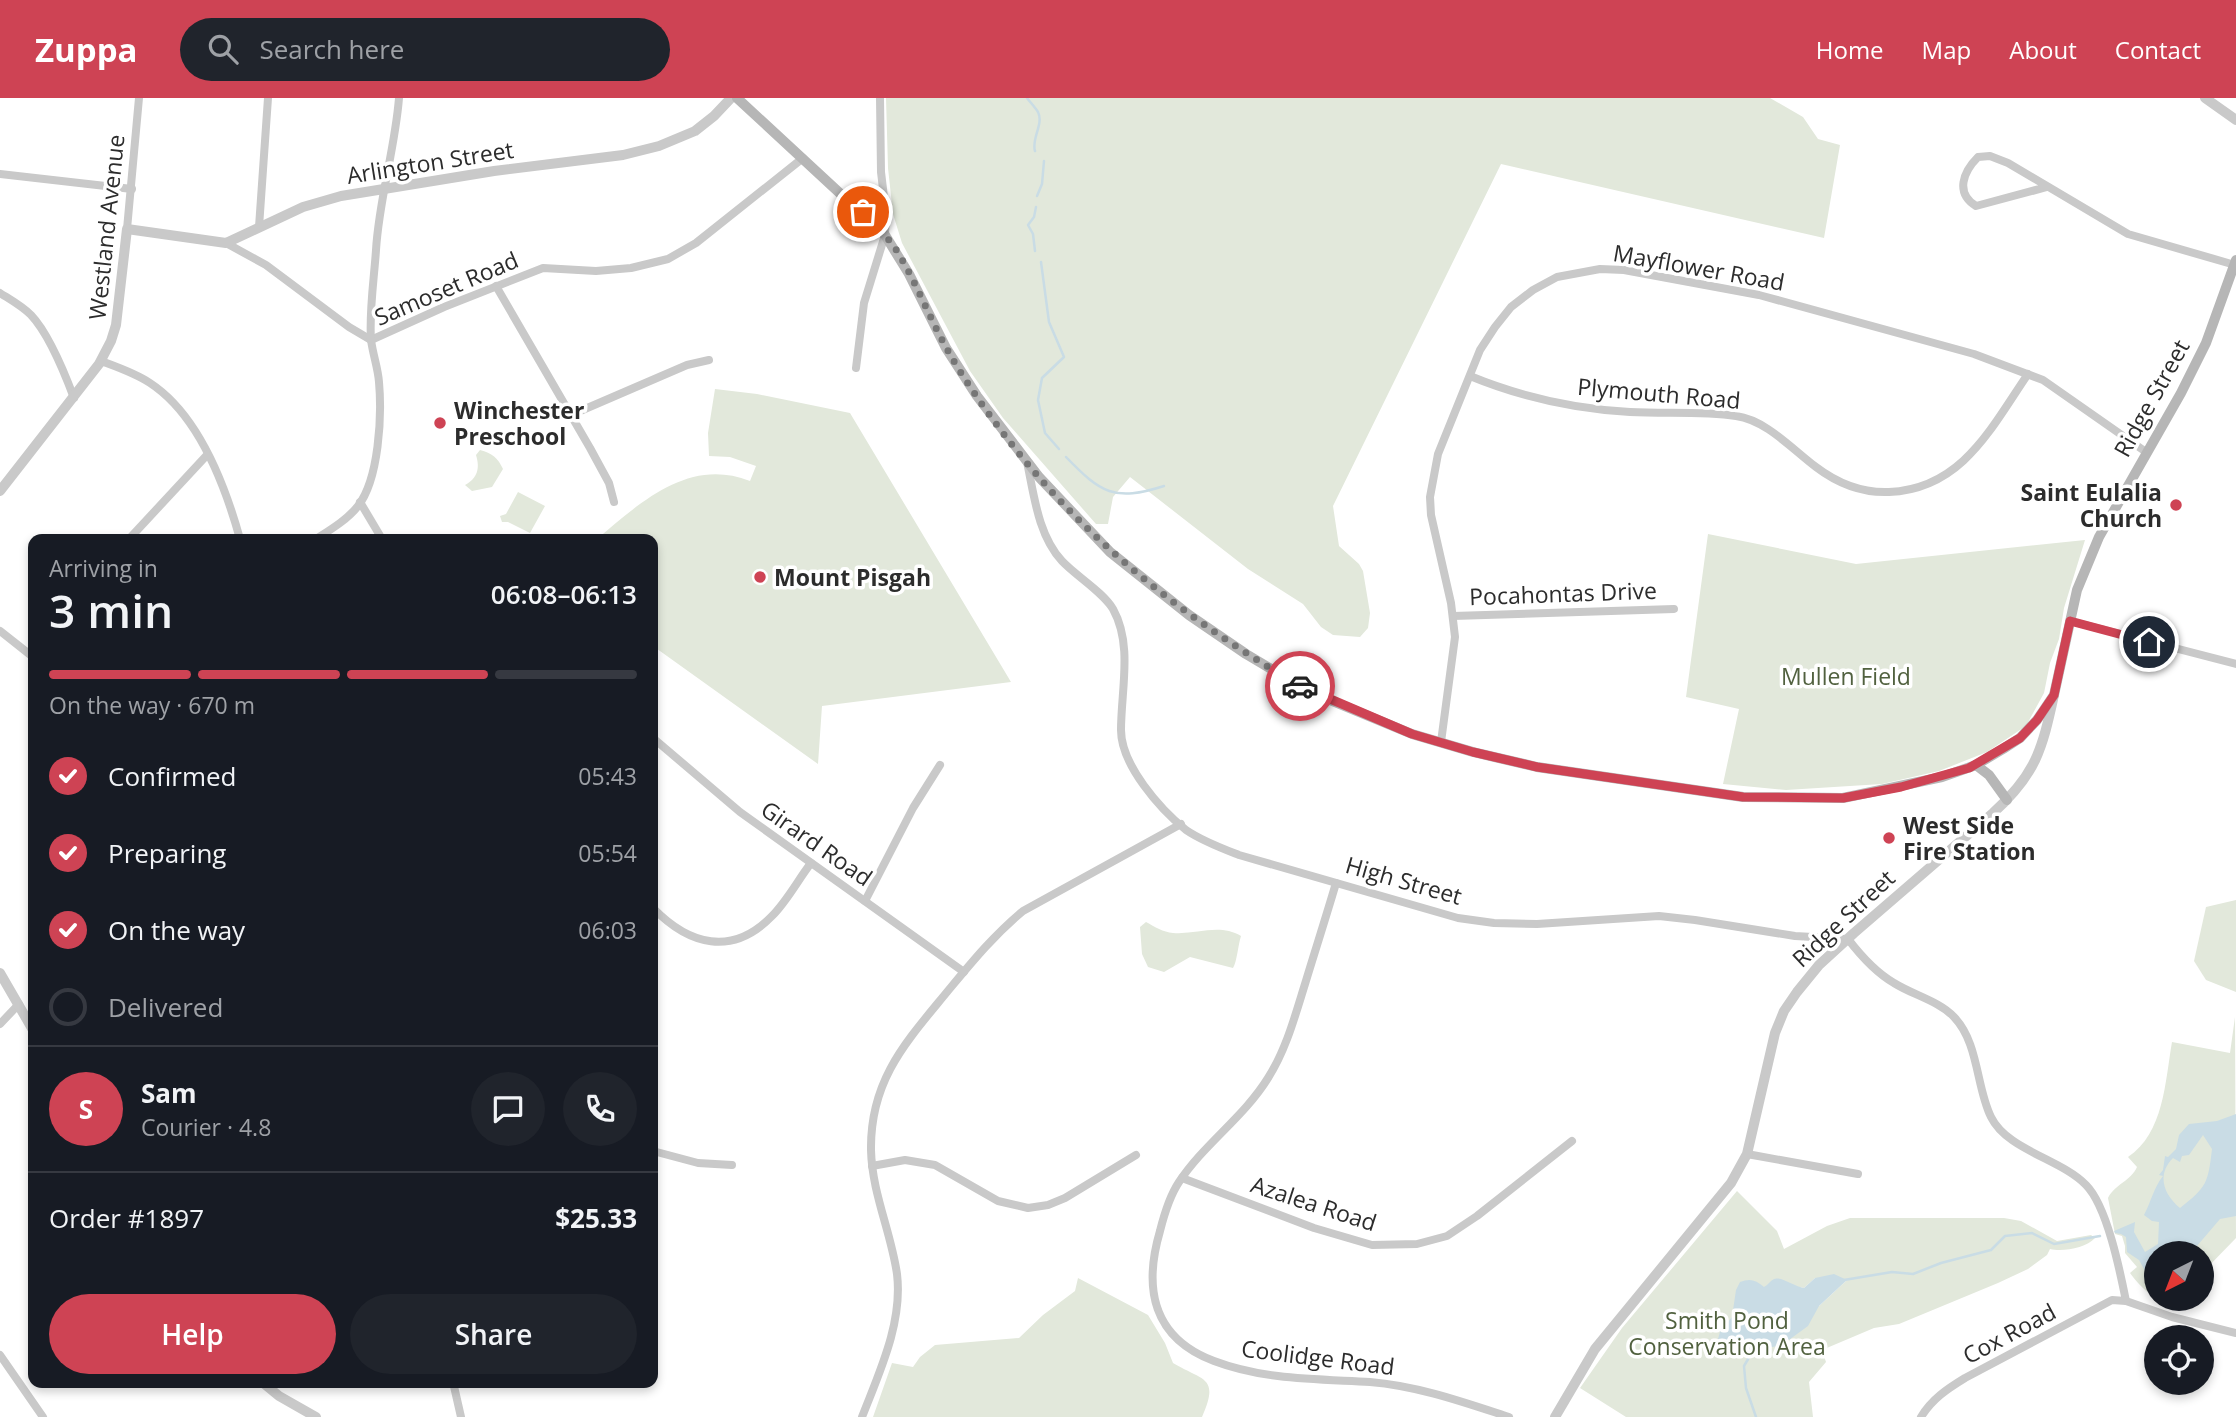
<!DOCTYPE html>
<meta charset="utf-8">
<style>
:root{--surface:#171b24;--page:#20242c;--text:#f1f3f6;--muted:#9ea1a6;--line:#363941;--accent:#ce4354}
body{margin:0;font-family:"Open Sans",sans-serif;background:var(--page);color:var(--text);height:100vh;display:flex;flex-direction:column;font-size:26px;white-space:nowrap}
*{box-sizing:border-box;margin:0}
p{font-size:23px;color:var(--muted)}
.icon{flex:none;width:38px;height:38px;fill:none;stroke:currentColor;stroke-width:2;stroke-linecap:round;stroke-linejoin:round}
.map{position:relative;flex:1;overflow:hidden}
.drawer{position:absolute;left:28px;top:436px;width:630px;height:854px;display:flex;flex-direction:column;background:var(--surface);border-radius:14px;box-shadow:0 4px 10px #0003}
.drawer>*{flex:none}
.needle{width:46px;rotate:222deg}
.controls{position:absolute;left:2144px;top:1143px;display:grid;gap:14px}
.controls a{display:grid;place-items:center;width:70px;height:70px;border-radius:50%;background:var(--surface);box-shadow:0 4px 10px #0003;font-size:35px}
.pin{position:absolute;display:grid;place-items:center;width:60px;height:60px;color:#fff;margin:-30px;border:4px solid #fff;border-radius:50%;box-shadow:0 2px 7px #0007}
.courier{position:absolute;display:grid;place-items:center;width:70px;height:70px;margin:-35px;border:5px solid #ce4354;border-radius:50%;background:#fff;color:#222;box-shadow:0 2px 9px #0007}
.headline em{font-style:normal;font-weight:600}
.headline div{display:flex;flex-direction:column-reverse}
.headline{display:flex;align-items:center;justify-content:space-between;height:119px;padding:0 21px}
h1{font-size:46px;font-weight:600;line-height:52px}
.bar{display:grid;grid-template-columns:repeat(4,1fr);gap:10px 7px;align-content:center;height:84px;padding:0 21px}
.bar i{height:9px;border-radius:5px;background:var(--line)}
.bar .selected{background:var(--accent)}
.bar p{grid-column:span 4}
.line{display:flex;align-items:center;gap:18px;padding:0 21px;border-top:2px solid var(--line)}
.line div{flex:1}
.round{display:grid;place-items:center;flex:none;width:74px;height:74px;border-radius:37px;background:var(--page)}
ol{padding:0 21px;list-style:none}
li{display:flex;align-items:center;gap:21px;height:77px}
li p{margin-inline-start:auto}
li .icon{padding:7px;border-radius:50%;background:var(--accent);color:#fff;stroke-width:4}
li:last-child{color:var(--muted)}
li i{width:38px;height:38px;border:4px solid var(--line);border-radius:50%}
.primary-button{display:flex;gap:14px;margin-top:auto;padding:14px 21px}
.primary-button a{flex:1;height:80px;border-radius:42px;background:var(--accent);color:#fff;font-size:28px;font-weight:600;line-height:80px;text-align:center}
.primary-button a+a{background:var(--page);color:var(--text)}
header{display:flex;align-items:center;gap:42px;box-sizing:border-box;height:98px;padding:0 35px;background:var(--accent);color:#fff}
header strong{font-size:33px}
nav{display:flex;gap:38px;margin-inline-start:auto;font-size:24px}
.search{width:490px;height:63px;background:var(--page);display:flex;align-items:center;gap:18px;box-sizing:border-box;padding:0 24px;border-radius:38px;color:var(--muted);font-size:26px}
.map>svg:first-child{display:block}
.green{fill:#e2e8db;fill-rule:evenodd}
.water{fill:#c9dce5;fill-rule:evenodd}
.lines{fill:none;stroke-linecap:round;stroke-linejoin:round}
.stream{stroke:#c9dce5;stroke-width:2.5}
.minor{stroke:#c9c9c9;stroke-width:8}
.tertiary{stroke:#c9c9c9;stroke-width:10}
.secondary{stroke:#b6b6b6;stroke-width:10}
.done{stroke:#767676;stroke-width:7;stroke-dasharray:0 12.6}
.route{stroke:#ce4354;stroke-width:9}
.poi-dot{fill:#ce4354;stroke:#fff;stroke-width:2.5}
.labels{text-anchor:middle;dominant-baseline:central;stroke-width:7;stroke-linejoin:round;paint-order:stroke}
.street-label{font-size:23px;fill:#2c2c2c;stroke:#fff}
.poi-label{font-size:23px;font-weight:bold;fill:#2c2c2c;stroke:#fff;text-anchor:start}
.park-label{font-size:23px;fill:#51613f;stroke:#fff}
</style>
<header>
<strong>Zuppa</strong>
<div class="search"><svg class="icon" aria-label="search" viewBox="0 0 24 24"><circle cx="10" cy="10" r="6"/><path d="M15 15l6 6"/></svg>Search here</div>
<nav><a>Home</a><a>Map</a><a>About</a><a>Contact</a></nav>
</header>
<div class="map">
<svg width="2236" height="1319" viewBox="0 0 2236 1319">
<rect width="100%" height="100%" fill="#fff"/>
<g class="green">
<path d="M886,0H1770L1803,19L1818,41L1840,47L1824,140L1501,66L1333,408L1339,448L1359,466L1363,473L1370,515L1368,530L1360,539L1333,537L1321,529L1303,506L1248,471L1130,379L1113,399L1108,426H1096L1003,320L970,273L902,145L893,116L888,70Z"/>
<path d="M715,291L757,296L850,315L1011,584L822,608L818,666L653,548V441H597C641,404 689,359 750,383L756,368L730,359L709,358L708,335Z"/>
<path d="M480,352C492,355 498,360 503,371L492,389L472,393L465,387C478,380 480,370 476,357Z"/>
<path d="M518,394L545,408L530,435L508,424H502L500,418L506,416Z"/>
<path d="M1708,436L1856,466L2085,442L2064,510L2059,541L2050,565L2044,595L2026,628L1987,654L1939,673L1882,686L1786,692L1723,686L1739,611L1686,599Z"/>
<path d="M2236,802V894L2206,882L2194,863L2206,809Z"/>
<path d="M1146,824C1155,829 1163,834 1173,835C1196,837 1219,825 1241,838C1238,847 1237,864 1233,870L1190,859L1164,874L1148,869L1142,856L1140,829Z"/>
<path d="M2235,919L2236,1140L2202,1175V1155H2156V1200L2178,1201L2170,1209C2153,1200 2141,1190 2130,1175L2137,1169L2125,1155V1148L2122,1138L2115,1136L2108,1100C2115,1086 2131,1083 2137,1069L2128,1059C2164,1035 2165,984 2172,944L2230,955Z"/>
<path d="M1737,1093L1777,1133L1784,1151L1827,1128L1850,1120H2004L2021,1123L2057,1143L2091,1137L2095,1140C2086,1150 2063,1154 2050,1151L2047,1157L2028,1171L1998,1185L1899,1226L1874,1230L1822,1252L1826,1264L1809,1284L1813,1319H1626L1580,1290L1622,1230ZM1815,1180L1847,1182L1819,1208L1799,1189L1804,1190Z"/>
<path d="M1078,1180L1148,1217L1165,1245L1173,1265C1203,1283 1220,1278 1202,1319H873L892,1265L913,1269L920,1259L935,1247L1019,1240L1043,1217L1075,1193Z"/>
</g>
<g class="water">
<path d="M2236,1016V1118L2220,1121L2191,1155H2156V1179L2148,1178L2139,1162L2127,1154L2126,1139L2121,1136L2115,1135L2114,1133L2135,1124L2134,1134L2145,1154L2158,1146L2159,1124L2152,1123L2144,1117C2151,1104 2154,1089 2163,1078L2159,1077L2163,1072L2165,1058L2168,1059L2176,1051L2179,1037L2189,1026L2217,1023ZM2203,1037L2212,1051C2208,1085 2207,1089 2180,1110C2164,1097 2156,1077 2173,1060L2180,1064L2182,1058L2189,1057Z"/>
<path d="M1834,1176L1847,1182L1819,1208L1808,1228L1782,1247L1736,1256L1727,1255L1716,1248L1720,1234L1732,1219L1736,1192L1740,1184C1750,1180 1756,1182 1764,1189C1768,1187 1770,1183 1774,1181C1781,1178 1795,1189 1804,1190L1815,1180Z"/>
</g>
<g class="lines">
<g class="stream">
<path d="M1027,0C1030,4 1035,9 1038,14C1044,26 1031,41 1035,53"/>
<path d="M1037,98L1042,86L1044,63"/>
<path d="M1035,153L1033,136L1028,127L1034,119L1036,109"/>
<path d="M1041,164L1049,224L1064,259L1042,280L1038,302L1045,335L1059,351"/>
<path d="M1066,359C1101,395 1114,404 1164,388"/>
<path d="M1844,1182L1892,1174L1913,1176L1941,1165L1991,1152L2005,1138L2032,1135L2054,1146L2100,1138"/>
<path d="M1754,1251L1744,1268L1746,1290L1756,1319"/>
</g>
<g class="minor">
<path d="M0,76L132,91"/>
<path d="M2047,89L1976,108C1955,95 1963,74 1978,59L1990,58L2008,65L2128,136L2235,167"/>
<path d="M259,129L268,0"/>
<path d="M127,131L139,0"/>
<path d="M226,145L266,167L349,229L371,242L444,209L543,170L596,173L631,170L668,161L696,145L803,60"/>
<path d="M496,188L590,350L609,385L614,404"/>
<path d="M0,195C11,202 22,208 31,217C49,236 65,276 74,300"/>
<path d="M101,263C117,269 135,275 150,285C199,317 225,387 240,441"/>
<path d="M856,270L864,205L885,137L886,116L881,74L880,0"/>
<path d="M1470,278C1521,299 1576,311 1630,314C1665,316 1701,313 1736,318C1766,322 1792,351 1816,369C1837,385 1862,395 1889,394C1962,391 1991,330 2028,276"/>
<path d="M571,317L687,267L709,262"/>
<path d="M1027,364C1034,397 1038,437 1062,463C1076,478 1103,494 1113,511C1133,547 1121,592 1121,632C1121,667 1160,711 1186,732C1202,743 1221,750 1239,757L1458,820L1494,825L1537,826L1659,818L1695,822L1795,838L1848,841C1861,858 1875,874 1894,885C1913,897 1939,903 1954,919C1979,945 1976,989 1991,1019C2007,1052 2061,1061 2086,1087C2107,1108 2120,1173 2126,1203L2172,1219L2236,1235"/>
<path d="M360,404L382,441"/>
<path d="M129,441L207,357"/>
<path d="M316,441C330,432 347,422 358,408C379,381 382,318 379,284C378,270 373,257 371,242C369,213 374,182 376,152C379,101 395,51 399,0"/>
<path d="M1453,518L1674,511"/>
<path d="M2070,523L2236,566"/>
<path d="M0,533L33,559"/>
<path d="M653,640L740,714L964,874"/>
<path d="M1441,644L1455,539L1451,505L1431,417L1430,399L1438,356L1480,252L1495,229L1511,209L1533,192L1557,179L1600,171L1624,172L1759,197L1974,256L2043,282L2146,354"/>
<path d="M1336,785C1326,819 1315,853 1305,886C1295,918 1286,952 1268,980C1244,1019 1204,1046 1179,1084C1169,1099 1164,1117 1160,1133C1143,1191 1153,1240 1214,1263C1264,1282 1317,1281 1370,1284C1418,1288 1463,1304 1509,1319"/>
<path d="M865,803L913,710L940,667"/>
<path d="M653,810C689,847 732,859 772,818C787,803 798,782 811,765"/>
<path d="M0,926L19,906"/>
<path d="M653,1053L698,1065L732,1067"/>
<path d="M1747,1056L1858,1076"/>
<path d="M872,1068L905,1062L935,1067L998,1103L1028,1110L1048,1107L1065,1100L1136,1057"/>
<path d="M1182,1080L1314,1130L1372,1147L1417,1146L1447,1138L1477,1118L1572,1043"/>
<path d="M0,1257L43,1319"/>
<path d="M453,1284L461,1319"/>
<path d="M862,1319C879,1275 903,1225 897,1176C891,1134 872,1095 871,1052C870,982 906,944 947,894C972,864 993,838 1023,813L1181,726"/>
<path d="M1921,1319C1932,1301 1947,1291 1965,1280L2112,1202L2126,1203"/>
</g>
<g class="tertiary">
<path d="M2205,0L2236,22"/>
<path d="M0,393L99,266L111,243L116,227L127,131L226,145L303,109L341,98L494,73L623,57L659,48L695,33L714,18L731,0"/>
<path d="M0,875L33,932"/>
<path d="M262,1284L279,1298L316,1319"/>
<path d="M1555,1319L1595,1251L1731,1085L1747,1056L1775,935L1784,913L1797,894L1819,867L1854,835L1993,715C2036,676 2042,652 2054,597"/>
</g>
<g class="secondary">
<path d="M737,0L885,137L909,176L946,250L977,298L1039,379L1110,454L1189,517L1246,556L1308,593L1412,636L1473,654L1537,669L1743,699L1843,700L1942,679L1976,667L2003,651L2020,640L2037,622L2054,597L2077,492L2099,439L2181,295L2206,245L2236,162"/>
<path d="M1976,667L1989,677L2007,702"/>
</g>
</g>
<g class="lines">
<path class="done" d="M863,114C874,126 886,137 895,150C915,181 928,217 946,249C955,266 966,283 977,299C1063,425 1169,511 1300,588"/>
<path class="route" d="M1300,588L1412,636L1473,654L1537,669L1743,699L1843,700L1901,689L1969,670L2020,640L2037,622L2054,597L2070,523L2149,544"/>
</g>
<g class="poi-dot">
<circle cx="440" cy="325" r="7"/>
<circle cx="2176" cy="407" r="7"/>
<circle cx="760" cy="479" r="7"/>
<circle cx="1889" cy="740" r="7"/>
</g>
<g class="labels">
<g class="street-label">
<text transform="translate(430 64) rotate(-9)">Arlington Street</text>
<text transform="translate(106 129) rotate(-84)">Westland Avenue</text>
<text transform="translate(1699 169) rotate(10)">Mayflower Road</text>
<text transform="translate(446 190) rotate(-23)">Samoset Road</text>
<text transform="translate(1659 295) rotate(5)">Plymouth Road</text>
<text transform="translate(2151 300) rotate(-61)">Ridge Street</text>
<text transform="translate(1563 495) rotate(-2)">Pocahontas Drive</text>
<text transform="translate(817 745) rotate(35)">Girard Road</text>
<text transform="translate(1404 782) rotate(16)">High Street</text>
<text transform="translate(1843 820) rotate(-43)">Ridge Street</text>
<text transform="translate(1314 1105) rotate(18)">Azalea Road</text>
<text transform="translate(2009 1235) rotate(-28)">Cox Road</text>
<text transform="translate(1318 1259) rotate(7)">Coolidge Road</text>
</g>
<g class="poi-label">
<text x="454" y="312">Winchester<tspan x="454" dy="26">Preschool</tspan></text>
<text x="2162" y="394" text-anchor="end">Saint Eulalia<tspan x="2162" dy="26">Church</tspan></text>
<text x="774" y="479">Mount Pisgah</text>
<text x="1903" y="727">West Side<tspan x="1903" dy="26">Fire Station</tspan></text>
</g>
<g class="park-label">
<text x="1846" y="578">Mullen Field</text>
<text x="1727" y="1222">Smith Pond<tspan x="1727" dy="26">Conservation Area</tspan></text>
</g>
</g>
</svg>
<div class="controls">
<a><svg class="needle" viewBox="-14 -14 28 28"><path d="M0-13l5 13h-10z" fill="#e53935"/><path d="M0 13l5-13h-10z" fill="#9ea1a6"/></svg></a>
<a><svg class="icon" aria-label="locate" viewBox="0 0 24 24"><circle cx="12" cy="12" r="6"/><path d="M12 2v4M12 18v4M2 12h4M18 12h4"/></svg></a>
</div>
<div class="pin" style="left:863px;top:114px;background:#ea580c"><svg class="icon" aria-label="bag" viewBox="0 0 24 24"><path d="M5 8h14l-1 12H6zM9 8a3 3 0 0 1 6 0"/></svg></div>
<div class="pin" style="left:2149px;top:544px;background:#1f2937"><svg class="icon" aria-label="home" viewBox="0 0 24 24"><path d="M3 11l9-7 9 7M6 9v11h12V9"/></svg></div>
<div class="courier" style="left:1300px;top:588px"><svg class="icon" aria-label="car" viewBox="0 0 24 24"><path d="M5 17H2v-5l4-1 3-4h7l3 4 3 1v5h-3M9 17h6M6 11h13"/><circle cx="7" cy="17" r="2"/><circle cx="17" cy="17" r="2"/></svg></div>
<section class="drawer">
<div class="headline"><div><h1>3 min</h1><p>Arriving in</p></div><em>06:08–06:13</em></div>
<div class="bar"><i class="selected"></i><i class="selected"></i><i class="selected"></i><i></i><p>On the way · 670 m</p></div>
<ol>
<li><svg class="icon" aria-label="check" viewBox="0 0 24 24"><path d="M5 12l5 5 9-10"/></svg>Confirmed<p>05:43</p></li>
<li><svg class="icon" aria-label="check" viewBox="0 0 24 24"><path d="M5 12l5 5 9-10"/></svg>Preparing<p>05:54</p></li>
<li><svg class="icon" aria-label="check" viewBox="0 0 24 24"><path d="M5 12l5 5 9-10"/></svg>On the way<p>06:03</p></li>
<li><i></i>Delivered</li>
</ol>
<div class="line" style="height:126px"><b class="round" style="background:var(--accent);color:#fff">S</b><div><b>Sam</b><p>Courier · 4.8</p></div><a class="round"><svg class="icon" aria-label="chat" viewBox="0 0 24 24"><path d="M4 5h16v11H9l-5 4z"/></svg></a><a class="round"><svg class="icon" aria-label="phone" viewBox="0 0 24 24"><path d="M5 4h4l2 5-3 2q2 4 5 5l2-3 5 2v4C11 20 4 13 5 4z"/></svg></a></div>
<div class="line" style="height:91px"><div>Order #1897</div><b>$25.33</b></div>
<div class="primary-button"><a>Help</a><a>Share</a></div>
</section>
</div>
